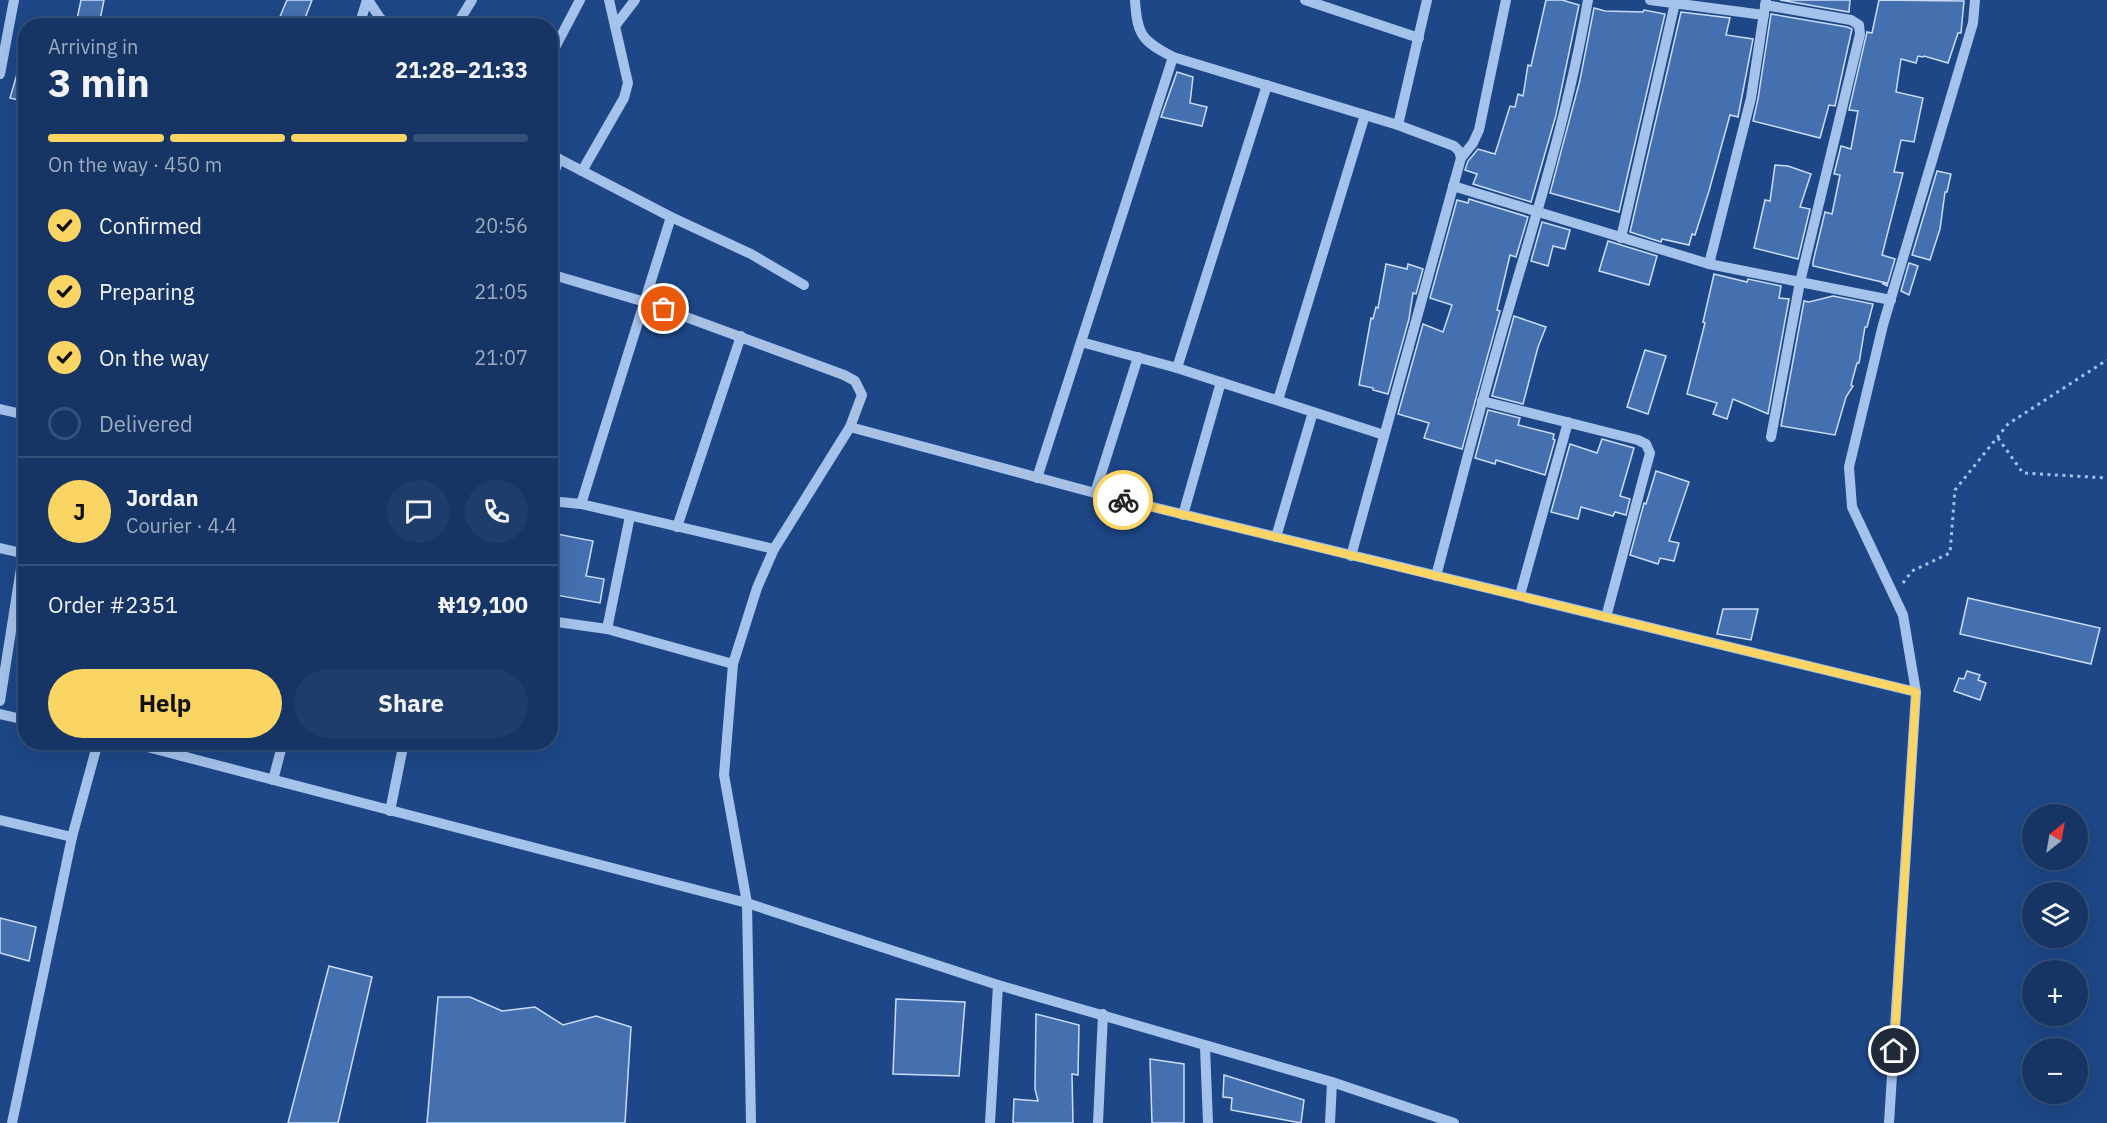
<!DOCTYPE html>
<meta charset="utf-8">
<style>
:root{--surface:#163565;--page:#1f3d6b;--text:#f1f3f6;--muted:#9eabbf;--line:#355079;--accent:#fbd564}
body{margin:0;font-family:"IBM Plex Sans",sans-serif;background:var(--page);color:var(--text);height:100vh;display:flex;flex-direction:column;font-size:22px;white-space:nowrap}
*{box-sizing:border-box;margin:0}
p{font-size:20px;color:var(--muted)}
.icon{flex:none;width:33px;height:33px;fill:none;stroke:currentColor;stroke-width:2;stroke-linecap:round;stroke-linejoin:round}
.map{position:relative;flex:1;overflow:hidden}
.details{position:absolute;left:18px;top:18px;width:540px;height:732px;display:flex;flex-direction:column;background:var(--surface);border-radius:24px;box-shadow:0 6px 24px #0002,0 0 0 2px var(--line)}
.details>*{flex:none}
.needle{width:39px;rotate:31deg}
.controls{position:absolute;left:2022px;top:804px;display:grid;gap:12px}
.controls a{display:grid;place-items:center;width:66px;height:66px;border-radius:50%;background:var(--surface);box-shadow:0 6px 24px #0002,0 0 0 2px var(--line);font-size:30px}
.pin{position:absolute;display:grid;place-items:center;width:51px;height:51px;color:#fff;margin:-26px;border:3px solid #fff;border-radius:50%;box-shadow:0 2px 6px #0007}
.courier{position:absolute;display:grid;place-items:center;width:60px;height:60px;margin:-30px;border:4px solid #fbd564;border-radius:50%;background:#fff;color:#222;box-shadow:0 2px 8px #0007}
.overview em{font-style:normal;font-weight:700}
.overview div{display:flex;flex-direction:column-reverse}
.overview{display:flex;align-items:center;justify-content:space-between;height:102px;padding:0 30px}
h1{font-size:39px;font-weight:700;line-height:45px}
.bar{display:grid;grid-template-columns:repeat(4,1fr);gap:9px 6px;align-content:center;height:72px;padding:0 30px}
.bar i{height:8px;border-radius:4px;background:var(--line)}
.bar .on{background:var(--accent)}
.bar p{grid-column:span 4}
.line{display:flex;align-items:center;gap:15px;padding:0 30px;border-top:2px solid var(--line)}
.line div{flex:1}
.round{display:grid;place-items:center;flex:none;width:63px;height:63px;border-radius:32px;background:var(--page)}
ol{padding:0 30px;list-style:none}
li{display:flex;align-items:center;gap:18px;height:66px}
li p{margin-inline-start:auto}
li .icon{padding:6px;border-radius:50%;background:var(--accent);color:#111;stroke-width:4}
li:last-child{color:var(--muted)}
li i{width:33px;height:33px;border:3px solid var(--line);border-radius:50%}
.primary-button{display:flex;gap:12px;margin-top:auto;padding:12px 30px}
.primary-button a{flex:1;height:69px;border-radius:36px;background:var(--accent);color:#111;font-size:24px;font-weight:700;line-height:69px;text-align:center}
.primary-button a+a{background:var(--page);color:var(--text)}
.map>svg:first-child{display:block}
.building{fill:#4570af;stroke:#caddf8;stroke-width:1.5}
.lines{fill:none;stroke-linecap:round;stroke-linejoin:round}
.path{stroke:#a5c2eb;stroke-width:3;stroke-dasharray:3 4.5;stroke-linecap:butt}
.minor{stroke:#a5c2eb;stroke-width:10}
.done{stroke:#b0bfd5;stroke-width:6;stroke-dasharray:0 10.8}
.route{stroke:#fbd564;stroke-width:8}
</style>
<div class="map">
<svg width="2107" height="1123" viewBox="0 0 2107 1123">
<rect width="100%" height="100%" fill="#1d4787"/>
<g class="building">
<path d="M81,0H104L99,25L76,24Z"/>
<path d="M287,0H312L302,26H276Z"/>
<path d="M1546,0H1562L1579,5L1556,115L1531,202L1473,184L1477,174L1465,170L1468,161L1478,149L1495,154L1510,106L1515,107L1518,94L1523,96L1528,65L1531,66Z"/>
<path d="M1780,0H1850L1849,12Z"/>
<path d="M1879,0L1964,1L1961,33H1958L1948,63L1924,56L1923,57L1918,56L1916,63L1901,59L1896,92L1923,98L1914,142L1901,140L1894,172L1903,173L1882,255L1895,259L1887,286L1883,284L1886,283L1813,266V262L1825,212L1832,214L1840,175L1834,174L1841,146L1851,149L1858,111L1849,110L1867,32L1872,33Z"/>
<path d="M1594,8L1605,11L1643,12L1644,10L1665,14L1619,212L1550,193L1580,80Z"/>
<path d="M1681,12L1730,18L1726,35L1753,39L1738,117L1730,115L1709,191L1695,235L1692,234L1689,245L1662,239L1661,242L1630,232Z"/>
<path d="M1771,14L1847,27L1852,29L1835,106L1829,105L1820,138L1753,121L1758,99Z"/>
<path d="M22,57L26,58V102L10,98Z"/>
<path d="M1177,72L1193,77L1190,103L1207,107L1202,126L1161,117Z"/>
<path d="M1775,165L1788,166L1811,174L1800,207L1810,209L1798,259L1754,248L1765,200L1770,201Z"/>
<path d="M1937,171L1951,174L1947,192H1945L1940,229L1930,260L1912,255Z"/>
<path d="M1469,199L1528,217L1516,257L1510,255L1497,310L1500,311L1462,449L1424,438L1429,423L1398,414L1423,324L1443,332L1452,305L1430,298L1457,200L1468,203Z"/>
<path d="M1542,222L1570,230L1565,249L1553,246L1548,266L1531,261Z"/>
<path d="M1608,241L1657,256L1649,285L1599,271Z"/>
<path d="M1909,263L1918,266L1909,295L1901,291Z"/>
<path d="M1386,264L1407,269L1408,264L1423,269L1416,294L1413,293L1409,319L1388,394L1373,390V388L1359,385L1371,318L1373,319L1376,307L1378,308Z"/>
<path d="M1714,274L1747,282L1748,279L1781,286L1779,298L1789,299L1768,414L1733,399L1727,419L1713,414L1717,403L1687,394L1705,323L1703,322Z"/>
<path d="M1833,296L1873,304L1867,327H1865L1859,363H1857L1851,385L1853,386L1846,397L1835,435L1781,426L1804,301L1809,302Z"/>
<path d="M1514,316L1546,327L1538,347L1523,404L1492,396Z"/>
<path d="M1645,350L1666,356L1648,414L1627,407Z"/>
<path d="M1488,410L1520,418L1518,425L1554,434L1553,439L1555,440L1545,475L1496,460L1495,464L1475,458Z"/>
<path d="M1602,439L1634,448L1620,496L1630,499L1626,515L1615,512L1613,516L1581,507L1578,519L1551,512L1570,444L1597,453Z"/>
<path d="M1656,471L1689,482L1669,541L1679,543L1674,561L1660,558L1658,564L1630,555L1644,503L1646,504Z"/>
<path d="M552,533L593,541L586,576L604,579L600,603L550,594Z"/>
<path d="M1968,598L2100,628L2091,664L1960,634Z"/>
<path d="M1723,609H1758L1751,640L1717,634Z"/>
<path d="M1967,671L1980,675L1978,680L1986,683L1980,700L1954,691L1959,678L1964,679Z"/>
<path d="M0,918L36,927L29,961L0,953Z"/>
<path d="M329,966L372,977L338,1123H288Z"/>
<path d="M438,997H470L502,1011L535,1007L563,1025L596,1016L631,1027L625,1123H427Z"/>
<path d="M896,999L965,1002L959,1076L893,1074Z"/>
<path d="M1036,1014L1079,1025L1078,1075L1072,1074L1073,1123H1013L1014,1099L1038,1101L1035,1089Z"/>
<path d="M1150,1059L1184,1064V1123H1152Z"/>
<path d="M1224,1075L1304,1100L1301,1123L1231,1110L1232,1098L1223,1097Z"/>
</g>
<g class="lines">
<g class="path">
<path d="M1998,438L2023,473L2107,478"/>
<path d="M1903,583L1912,571L1950,553L1955,490L2008,424L2107,360"/>
</g>
<g class="minor">
<path d="M368,0L380,18L389,26"/>
<path d="M1135,0C1137,35 1142,41 1173,57L1398,125L1454,146L1459,151L1461,158"/>
<path d="M1305,0L1419,38"/>
<path d="M1650,0L1764,15"/>
<path d="M1765,5L1851,20L1859,25L1860,34L1800,282L1771,437"/>
<path d="M359,26L367,0"/>
<path d="M456,26L472,0"/>
<path d="M615,26L635,0"/>
<path d="M550,57L580,0"/>
<path d="M0,74L14,0"/>
<path d="M1398,125L1427,0"/>
<path d="M550,152L559,159L671,217L751,254L804,285"/>
<path d="M582,171L624,98L628,83L609,0"/>
<path d="M550,184L559,159"/>
<path d="M1453,186L1709,264L1891,300"/>
<path d="M1621,238L1675,3"/>
<path d="M1709,264L1751,98L1766,0"/>
<path d="M550,274L645,302L844,375L855,381L862,395L850,427L774,549L757,588L733,664L724,775L747,903L751,1123"/>
<path d="M1081,342L1177,368L1384,435"/>
<path d="M1177,368L1267,85"/>
<path d="M1278,400L1365,115"/>
<path d="M1482,401L1638,440L1646,444L1650,453L1606,617"/>
<path d="M0,409L26,415"/>
<path d="M850,427L1095,493L1916,692"/>
<path d="M1037,478L1173,57"/>
<path d="M1095,493L1138,357"/>
<path d="M550,501L581,504L774,549"/>
<path d="M581,504L671,217"/>
<path d="M1183,515L1221,382"/>
<path d="M677,527L741,336"/>
<path d="M1276,537L1313,412"/>
<path d="M0,548L26,554"/>
<path d="M1351,556L1461,158L1473,143L1479,130L1506,0"/>
<path d="M1436,576C1460,487 1482,397 1509,308C1539,206 1570,105 1588,0"/>
<path d="M1520,595L1568,422"/>
<path d="M550,621L607,629L733,664"/>
<path d="M607,629L630,516"/>
<path d="M0,701L26,537"/>
<path d="M0,714L26,720"/>
<path d="M128,742L747,903L998,985L1332,1082L1454,1123"/>
<path d="M182,756L185,742"/>
<path d="M273,780L283,742"/>
<path d="M390,811L404,742"/>
<path d="M0,820L72,837"/>
<path d="M1205,1047L1208,1123"/>
<path d="M12,1123L72,837L98,742"/>
<path d="M990,1123L998,985"/>
<path d="M1098,1123L1103,1014"/>
<path d="M1330,1123L1332,1082"/>
<path d="M1889,1123L1916,692L1903,615L1852,507L1849,467L1883,325L1973,23L1975,0"/>
</g>
</g>
<g class="lines">
<path class="done" d="M664,309L741,336L855,381L862,395L850,427L1123,500"/>
<path class="route" d="M1123,500L1916,692L1894,1051"/>
</g>
</svg>
<div class="controls">
<a><svg class="needle" viewBox="-14 -14 28 28"><path d="M0-13l5 13h-10z" fill="#e53935"/><path d="M0 13l5-13h-10z" fill="#9eabbf"/></svg></a>
<a><svg class="icon" aria-label="layers" viewBox="0 0 24 24"><path d="M12 4l9 5-9 5-9-5zM3 14l9 5 9-5"/></svg></a>
<a>+</a>
<a>−</a>
</div>
<div class="pin" style="left:664px;top:309px;background:#ea580c"><svg class="icon" aria-label="bag" viewBox="0 0 24 24"><path d="M5 8h14l-1 12H6zM9 8a3 3 0 0 1 6 0"/></svg></div>
<div class="pin" style="left:1894px;top:1051px;background:#1f2937"><svg class="icon" aria-label="home" viewBox="0 0 24 24"><path d="M3 11l9-7 9 7M6 9v11h12V9"/></svg></div>
<div class="courier" style="left:1123px;top:500px"><svg class="icon" aria-label="bike" viewBox="0 0 24 24"><circle cx="6" cy="16" r="4"/><circle cx="18" cy="16" r="4"/><path d="M6 16l4-8h5l3 8M10 8l3 8H6M13 5h3"/></svg></div>
<section class="details">
<div class="overview"><div><h1>3 min</h1><p>Arriving in</p></div><em>21:28–21:33</em></div>
<div class="bar"><i class="on"></i><i class="on"></i><i class="on"></i><i></i><p>On the way · 450 m</p></div>
<ol>
<li><svg class="icon" aria-label="check" viewBox="0 0 24 24"><path d="M5 12l5 5 9-10"/></svg>Confirmed<p>20:56</p></li>
<li><svg class="icon" aria-label="check" viewBox="0 0 24 24"><path d="M5 12l5 5 9-10"/></svg>Preparing<p>21:05</p></li>
<li><svg class="icon" aria-label="check" viewBox="0 0 24 24"><path d="M5 12l5 5 9-10"/></svg>On the way<p>21:07</p></li>
<li><i></i>Delivered</li>
</ol>
<div class="line" style="height:108px"><b class="round" style="background:var(--accent);color:#111">J</b><div><b>Jordan</b><p>Courier · 4.4</p></div><a class="round"><svg class="icon" aria-label="chat" viewBox="0 0 24 24"><path d="M4 5h16v11H9l-5 4z"/></svg></a><a class="round"><svg class="icon" aria-label="phone" viewBox="0 0 24 24"><path d="M5 4h4l2 5-3 2q2 4 5 5l2-3 5 2v4C11 20 4 13 5 4z"/></svg></a></div>
<div class="line" style="height:78px"><div>Order #2351</div><b>₦19,100</b></div>
<div class="primary-button"><a>Help</a><a>Share</a></div>
</section>
</div>
